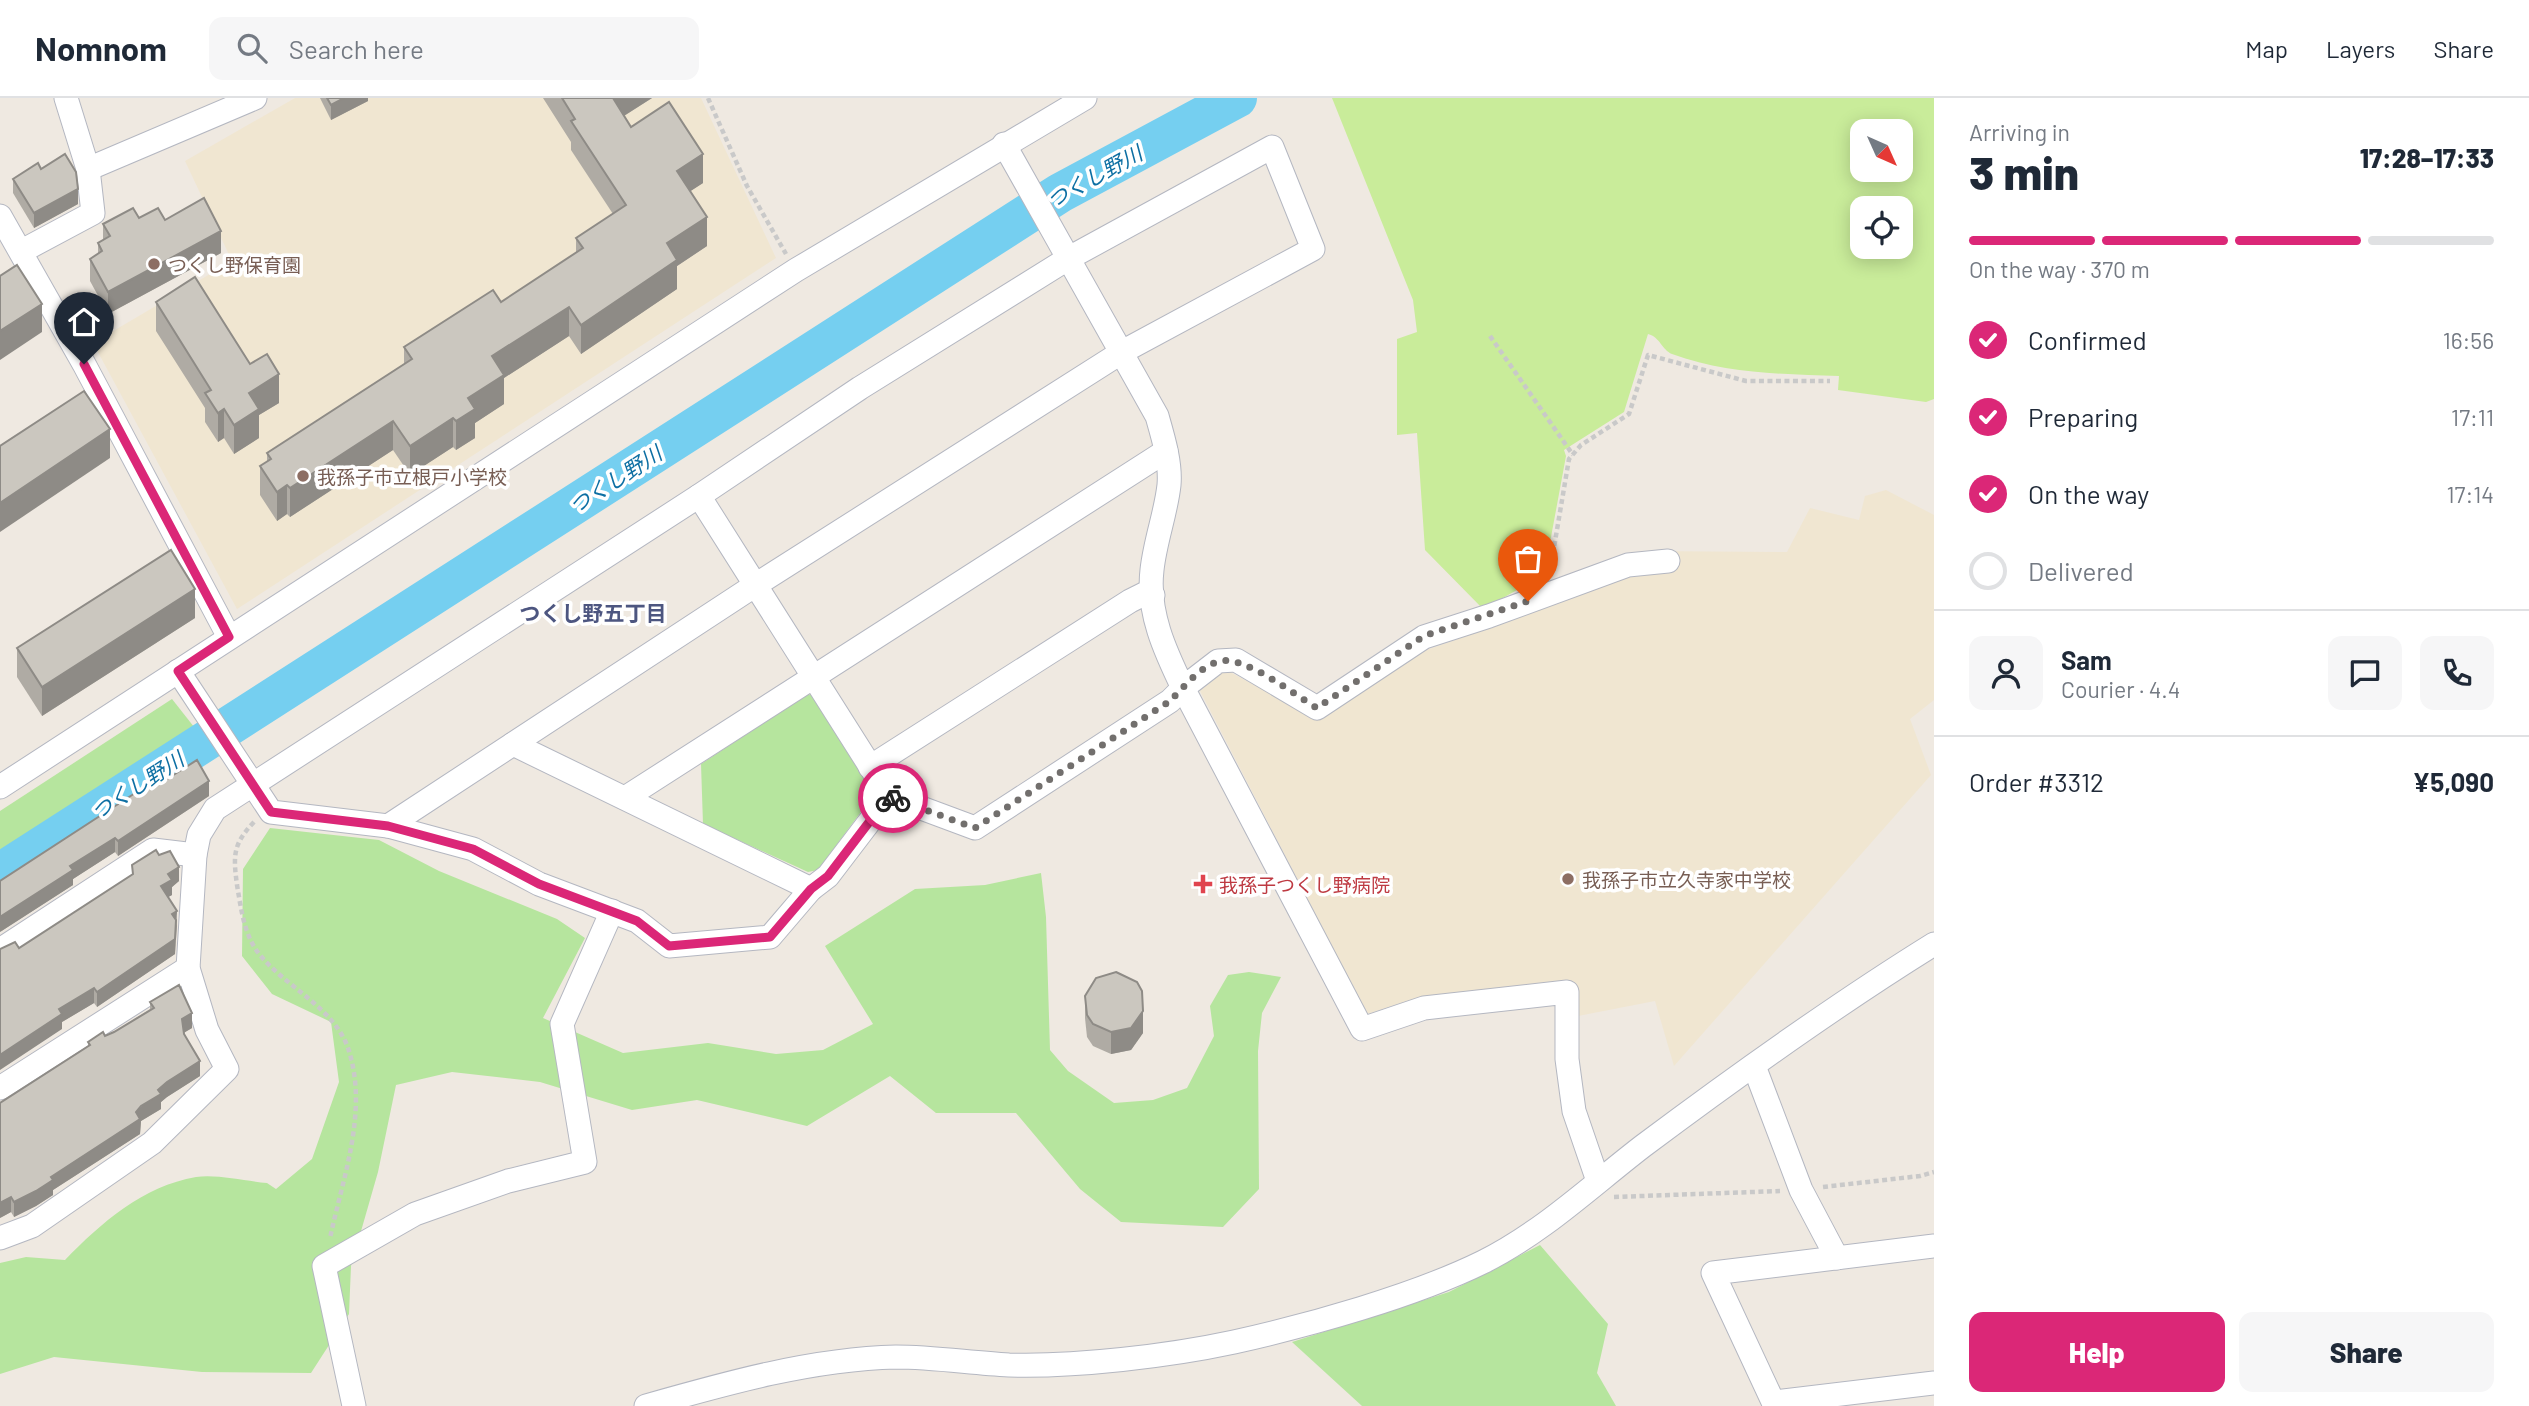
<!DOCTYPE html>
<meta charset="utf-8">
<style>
:root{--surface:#fff;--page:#f6f6f7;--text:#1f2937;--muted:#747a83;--line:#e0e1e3;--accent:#db2777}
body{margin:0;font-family:Barlow,"Noto Sans JP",sans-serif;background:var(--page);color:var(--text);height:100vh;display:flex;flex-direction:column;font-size:26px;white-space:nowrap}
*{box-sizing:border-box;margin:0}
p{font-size:23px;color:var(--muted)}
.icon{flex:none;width:38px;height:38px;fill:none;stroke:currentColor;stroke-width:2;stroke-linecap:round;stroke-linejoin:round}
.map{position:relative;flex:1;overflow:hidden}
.drawer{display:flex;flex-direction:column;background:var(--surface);width:595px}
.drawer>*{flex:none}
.needle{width:46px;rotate:135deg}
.controls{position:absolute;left:1850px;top:21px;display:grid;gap:14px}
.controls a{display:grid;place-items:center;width:63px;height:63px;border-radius:14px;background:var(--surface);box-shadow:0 4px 18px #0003;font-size:35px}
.pin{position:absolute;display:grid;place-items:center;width:60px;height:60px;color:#fff;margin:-72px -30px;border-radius:50% 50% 50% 0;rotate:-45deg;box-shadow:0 0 7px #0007}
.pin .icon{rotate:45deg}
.courier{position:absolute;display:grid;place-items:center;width:70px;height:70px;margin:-35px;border:5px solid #db2777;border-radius:50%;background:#fff;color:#222;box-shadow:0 2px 9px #0007}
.overview em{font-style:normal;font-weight:800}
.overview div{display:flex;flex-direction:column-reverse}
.overview{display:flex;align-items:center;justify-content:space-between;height:119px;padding:0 35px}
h1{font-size:46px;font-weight:800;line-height:52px}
.bar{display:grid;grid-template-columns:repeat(4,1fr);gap:10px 7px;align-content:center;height:84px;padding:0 35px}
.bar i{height:9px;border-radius:5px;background:var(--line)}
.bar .on{background:var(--accent)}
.bar p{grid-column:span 4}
.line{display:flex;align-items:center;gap:18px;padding:0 35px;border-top:2px solid var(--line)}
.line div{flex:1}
.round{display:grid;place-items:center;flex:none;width:74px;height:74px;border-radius:14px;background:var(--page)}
ol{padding:0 35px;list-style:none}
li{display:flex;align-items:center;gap:21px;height:77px}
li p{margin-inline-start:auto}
li .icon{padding:7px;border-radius:50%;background:var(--accent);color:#fff;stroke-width:4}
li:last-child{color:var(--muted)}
li i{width:38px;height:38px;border:4px solid var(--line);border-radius:50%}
.button{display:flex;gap:14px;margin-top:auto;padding:14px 35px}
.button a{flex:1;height:80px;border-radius:14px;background:var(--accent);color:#fff;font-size:28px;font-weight:800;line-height:80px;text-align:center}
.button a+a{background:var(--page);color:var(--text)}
header{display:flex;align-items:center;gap:42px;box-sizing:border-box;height:98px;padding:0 35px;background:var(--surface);border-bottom:2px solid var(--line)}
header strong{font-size:33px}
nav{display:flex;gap:38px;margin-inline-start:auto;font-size:24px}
.search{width:490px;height:63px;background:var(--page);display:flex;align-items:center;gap:18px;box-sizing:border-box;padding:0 24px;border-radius:14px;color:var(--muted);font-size:26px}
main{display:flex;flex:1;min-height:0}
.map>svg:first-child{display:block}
.education{fill:#f0e6d1}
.green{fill:#b6e59e}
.pitch{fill:#c9ec9a;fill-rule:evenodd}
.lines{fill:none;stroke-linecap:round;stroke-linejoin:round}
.river{stroke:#75cff0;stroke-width:40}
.minor-casing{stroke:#b4b7c1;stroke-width:25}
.path{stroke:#c9c9c9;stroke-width:4.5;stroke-dasharray:5 3.5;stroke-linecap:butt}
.minor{stroke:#fff;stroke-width:23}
.wall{fill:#afaba4}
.shaded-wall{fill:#8e8b86}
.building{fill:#cbc7bf;stroke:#8e8b86;stroke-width:2}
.done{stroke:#726f6d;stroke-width:7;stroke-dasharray:0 12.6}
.route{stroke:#db2777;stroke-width:9}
.education-dot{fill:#8d6e63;stroke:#fff;stroke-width:2.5}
.health-dot{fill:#e0444e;stroke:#fff;stroke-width:2.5}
.labels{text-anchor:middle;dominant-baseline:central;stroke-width:7;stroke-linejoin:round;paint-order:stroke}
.education-label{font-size:19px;fill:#785e54;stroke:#fff;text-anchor:start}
.health-label{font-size:19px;fill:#be3a42;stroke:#fff;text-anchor:start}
.water-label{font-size:21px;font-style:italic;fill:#0d6fa3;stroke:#fff}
.neighbourhood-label{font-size:21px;font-weight:bold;fill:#4d5680;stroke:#fff}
</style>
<header>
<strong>Nomnom</strong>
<div class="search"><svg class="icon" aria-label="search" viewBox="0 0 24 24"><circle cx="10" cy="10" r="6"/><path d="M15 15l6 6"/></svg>Search here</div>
<nav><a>Map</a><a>Layers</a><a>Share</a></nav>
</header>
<main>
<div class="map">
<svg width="1934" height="1308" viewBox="0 0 1934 1308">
<rect width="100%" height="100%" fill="#efe9e1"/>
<g class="education">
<path d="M295,0H701L776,160L237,511L93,245L232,163L185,63Z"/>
<path d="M1886,392L1934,417V602L1910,621L1931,677L1674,968L1655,903L1578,918L1574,886L1404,904L1367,916L1197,587L1226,572L1320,622L1418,555L1565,503L1557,481L1641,453L1787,454L1810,410L1859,422L1865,398Z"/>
</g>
<g class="green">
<path d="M807,596L816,598L874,686L872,699L818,772L808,774L703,726L701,666Z"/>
<path d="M172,601L198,634L0,762V713Z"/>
<path d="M270,730L379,742L439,773L557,821L585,840L543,920L623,955L708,945L776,956L823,952L873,926L825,848L915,791L985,787L1041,775L1046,819L1050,952L1068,973L1114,1005L1153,1002L1187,990L1214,938L1210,908L1228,877L1249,874L1281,879L1262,915L1258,953L1259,1091L1223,1129L1121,1124L1080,1091L1016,1015H936L890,978L807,1028L697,1002L632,1012L540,984L452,974L396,987L378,1074L351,1168L349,1216L311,1275L202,1274L54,1259L0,1276V1165L26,1159L65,1162C101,1125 143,1088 196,1079C217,1076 245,1083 267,1085L276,1091L312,1061L339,984L331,924L272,896L242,858L243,771Z"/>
<path d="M1540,1147L1608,1226L1597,1275L1616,1308H1362L1292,1244L1449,1194Z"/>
</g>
<path class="pitch" d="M1332,0H1934V301L1926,304L1838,292L1839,278C1782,276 1727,276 1672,256C1662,252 1660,239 1648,236L1624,314L1564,352L1566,358L1544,477L1483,511L1425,452L1417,335L1397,337V241L1417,234L1413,202ZM1862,33H1900V72H1862ZM1862,110H1900V149H1862Z"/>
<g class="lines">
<path class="river" d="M0,775L1060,95L1237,0"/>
<g class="minor-casing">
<g id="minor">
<path d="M1004,46L1157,318C1163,339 1171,365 1169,387C1166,415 1155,443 1152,472C1147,514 1165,553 1183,590L1218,563L1236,562L1317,610L1424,539L1489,518L1628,467L1668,463"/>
<path d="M88,71L255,0"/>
<path d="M0,118L84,266L229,539"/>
<path d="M22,153L93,115L88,71L66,0"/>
<path d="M699,398L889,698L975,730L1170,603L1183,590L1362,931L1424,910L1567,894V961L1574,1013L1598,1083"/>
<path d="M178,573L271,714L388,728L473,751L539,786L637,823L669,848L770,839L811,791L828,778L889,698"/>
<path d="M513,646L811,791"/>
<path d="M870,669L1130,503L1144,496L1153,497"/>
<path d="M0,689L796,172L1085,0"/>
<path d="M625,700L1166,353"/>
<path d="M0,852L153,752L195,757"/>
<path d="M1754,968L1801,1092L1837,1160"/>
<path d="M0,990L188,870"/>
<path d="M0,1140L32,1128L152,1045L227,971L207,932L188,870L195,757L199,737L215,711L699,398L860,290L1069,160L1272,49L1313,151L1122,254L754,488L388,728"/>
<path d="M1774,1304L1934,1285"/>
<path d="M354,1308L324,1168L415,1116L508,1083L585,1064L562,926L612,813"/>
<path d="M646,1308C727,1285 812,1261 896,1259C933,1259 971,1265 1009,1267C1075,1269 1169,1258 1234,1244C1310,1227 1414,1198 1483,1164C1543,1134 1591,1088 1643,1048C1738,977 1834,908 1934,846"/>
<path d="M1775,1308L1713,1175L1934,1148"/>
</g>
</g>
<g class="path">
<path d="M708,0L747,88L786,156"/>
<path d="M1490,238L1573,357"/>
<path d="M1550,473L1569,361L1581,347L1629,316L1648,257L1746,283H1830"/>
<path d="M254,724C233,746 233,757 237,787C241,810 244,838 260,857C286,889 334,910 348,950C369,1012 343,1079 330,1140"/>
<path d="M1823,1089L1920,1078L1934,1074"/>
<path d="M1614,1099L1780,1093"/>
</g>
<use href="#minor" class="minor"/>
</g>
<g class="wall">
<path d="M320,0H368V3L331,22Z"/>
<path d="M543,0H652L624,18L631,29L703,85L690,93L707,148L677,168V191L581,256L569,238L504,280V306L475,325V340L456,352L453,349L410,377L393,352L290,419L287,416L277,423L260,397V368L267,364V355L404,266V249L501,204L576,155V140L613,116L571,52V44Z"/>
<path d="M41,71L78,106L34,130L13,95V81Z"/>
<path d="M139,120L165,122L221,155L108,216L90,183V161L98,156V145L103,142V126Z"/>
<path d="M156,204L250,266L279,305L259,317V340L234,356L224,340L218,344L205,324V310L156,233Z"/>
<path d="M195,520L42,618L17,579V550Z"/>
<path d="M159,686L209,698L118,758L115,754L73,781V787L0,834Z"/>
<path d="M132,767L179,783L172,789V797L168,799L177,828L175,856L97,909L94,905L62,924V931L19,850L132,777Z"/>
<path d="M1085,898L1143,935L1131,952L1111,956L1093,948L1087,939L1085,920Z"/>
<path d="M150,904L192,930L183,935L200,978L167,999L161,1004V1011L141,1023L140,1036L53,1092V1097L36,1108L14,1119L11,1114L0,1120L88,949V944L114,934L150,911Z"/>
</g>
<g class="shaded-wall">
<path d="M344,0H368V3L331,22V7Z"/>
<path d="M611,0H652L611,26Z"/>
<path d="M703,56V85L677,102V73Z"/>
<path d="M78,91V106L34,130V115Z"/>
<path d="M707,119V148L677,168V191L581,256V227L667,145Z"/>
<path d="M221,133V155L108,216V194Z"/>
<path d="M42,206V234L0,262V233Z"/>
<path d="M569,209V238L504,280V306L475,325V340L456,352V323L492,258Z"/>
<path d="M279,276V305L259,317V340L234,356V327L249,295Z"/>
<path d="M224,311V340L218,344V315Z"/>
<path d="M453,320V349L410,377V348Z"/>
<path d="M393,323V352L290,419V390Z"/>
<path d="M110,331V360L0,434V405Z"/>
<path d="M287,387V416L277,423V394Z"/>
<path d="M195,491V520L42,618V589Z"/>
<path d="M209,683V698L118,758V743Z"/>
<path d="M115,740V754L73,781V787L0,834V819L70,768Z"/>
<path d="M179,769V783L172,789V797L161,803V788L168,776Z"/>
<path d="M177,813L175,856L97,909V894L172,816Z"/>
<path d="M94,890V905L62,924V931L0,972V957L59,911Z"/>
<path d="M1143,913V935L1131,952L1111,956V934Z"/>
<path d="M192,915V930L182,936V921Z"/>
<path d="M200,963V978L167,999L161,1004V1011L141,1023L140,1036L53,1092V1097L36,1108L14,1119V1104L136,1014L167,984Z"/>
<path d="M11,1099V1114L0,1120V1105Z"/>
</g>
<g class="building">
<path d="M327,0H344L331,7Z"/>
<path d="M562,0H613L631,29L669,4L703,56L677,73L707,119L667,145L677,162L581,227L569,209L492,258L504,277L468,300L475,311L456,323L453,320L410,348L393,323L290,390L287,387L277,394L260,368L271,361L267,355L412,261L404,249L493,192L501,204L583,150L576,140L626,107L571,23L575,21Z"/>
<path d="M65,56L76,74L78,91L34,115L13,81L38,65L41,71Z"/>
<path d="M204,100L221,133L108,194L90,161L102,153L98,145L110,138L103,126L133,110L139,120L158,110L165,122Z"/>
<path d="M17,167L42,206L0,233V178Z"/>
<path d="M195,179L250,266L267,256L279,276L249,295L259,311L234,327L224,311L218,315L205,295L211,292L156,204Z"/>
<path d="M84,293L110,331L0,405V348Z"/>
<path d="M171,452L195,491L42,589L17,550Z"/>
<path d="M197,662L209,683L118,743L115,740L70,768L73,772L0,819V783L129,699L156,682L159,686Z"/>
<path d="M156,752L159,757L170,753L179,769L168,776L172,782L161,788L177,813L172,816L176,822L175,841L97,894L94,890L59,911L62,916L0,957V851L15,844L19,850L133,776L132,767Z"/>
<path d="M1116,874L1137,884L1142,893L1143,913L1131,930L1111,934L1093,926L1087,917L1085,898L1096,880Z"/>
<path d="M179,887L192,915L182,921L184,936L200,963L167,984L158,992L161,996L141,1008L136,1014L140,1021L51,1079L53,1082L36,1093L14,1104L11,1099L0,1105V1005L90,947L88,944L103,934L105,938L114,934L154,910L150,904Z"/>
</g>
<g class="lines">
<path class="done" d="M893,700L975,730L1170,603C1184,589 1201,567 1221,563C1245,558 1295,597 1317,610L1424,538L1528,503"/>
<path class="route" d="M84,266L229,539L178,573L271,714L388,728L473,751L539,786L637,823L669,848L770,839L811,791L828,778L889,698L893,700"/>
</g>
<g class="education-dot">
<circle cx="154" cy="166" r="7"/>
<circle cx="303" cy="378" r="7"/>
<circle cx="1568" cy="781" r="7"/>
</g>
<path class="health-dot" d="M1199.5 775.5h7v7h7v7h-7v7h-7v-7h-7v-7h7z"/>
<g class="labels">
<g class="education-label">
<text x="168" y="166">つくし野保育園</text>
<text x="317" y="378">我孫子市立根戸小学校</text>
<text x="1582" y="781">我孫子市立久寺家中学校</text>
</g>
<g class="health-label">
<text x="1219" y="786">我孫子つくし野病院</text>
</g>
<g class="water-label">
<text transform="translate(1094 78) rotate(-29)">つくし野川</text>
<text transform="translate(615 381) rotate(-33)">つくし野川</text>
<text transform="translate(137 687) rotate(-33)">つくし野川</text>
</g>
<g class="neighbourhood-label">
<text x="593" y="514">つくし野五丁目</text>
</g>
</g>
</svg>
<div class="controls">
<a><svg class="needle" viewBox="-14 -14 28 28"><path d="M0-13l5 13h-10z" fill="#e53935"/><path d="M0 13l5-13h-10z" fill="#747a83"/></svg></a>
<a><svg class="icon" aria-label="locate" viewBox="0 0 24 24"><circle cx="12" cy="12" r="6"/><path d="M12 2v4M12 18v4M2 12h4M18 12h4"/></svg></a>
</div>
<div class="pin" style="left:1528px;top:503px;background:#ea580c"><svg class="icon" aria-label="bag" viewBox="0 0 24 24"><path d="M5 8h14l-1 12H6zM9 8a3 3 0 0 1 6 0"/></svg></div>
<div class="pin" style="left:84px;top:266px;background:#1f2937"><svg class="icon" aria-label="home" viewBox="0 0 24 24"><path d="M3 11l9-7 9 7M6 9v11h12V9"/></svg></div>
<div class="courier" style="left:893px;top:700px"><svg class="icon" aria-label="bike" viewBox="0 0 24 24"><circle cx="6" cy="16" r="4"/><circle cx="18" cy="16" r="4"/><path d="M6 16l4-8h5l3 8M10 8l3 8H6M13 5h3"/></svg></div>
</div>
<section class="drawer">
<div class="overview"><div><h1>3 min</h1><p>Arriving in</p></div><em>17:28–17:33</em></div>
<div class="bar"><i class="on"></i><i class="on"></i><i class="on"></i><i></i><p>On the way · 370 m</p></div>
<ol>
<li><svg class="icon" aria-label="check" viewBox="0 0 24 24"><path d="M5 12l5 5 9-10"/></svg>Confirmed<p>16:56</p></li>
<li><svg class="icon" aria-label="check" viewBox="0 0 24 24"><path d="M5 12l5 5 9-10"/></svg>Preparing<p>17:11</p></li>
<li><svg class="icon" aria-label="check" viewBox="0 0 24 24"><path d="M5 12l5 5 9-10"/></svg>On the way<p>17:14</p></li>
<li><i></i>Delivered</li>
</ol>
<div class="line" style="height:126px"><a class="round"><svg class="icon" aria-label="person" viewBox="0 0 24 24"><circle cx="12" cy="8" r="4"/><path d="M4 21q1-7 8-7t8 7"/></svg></a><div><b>Sam</b><p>Courier · 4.4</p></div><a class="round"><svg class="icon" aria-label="chat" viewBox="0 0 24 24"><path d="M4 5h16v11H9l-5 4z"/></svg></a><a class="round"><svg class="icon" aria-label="phone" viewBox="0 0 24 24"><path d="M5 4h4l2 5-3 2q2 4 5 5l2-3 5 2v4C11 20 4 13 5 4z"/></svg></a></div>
<div class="line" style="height:91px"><div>Order #3312</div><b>¥5,090</b></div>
<div class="button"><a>Help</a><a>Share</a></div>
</section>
</main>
